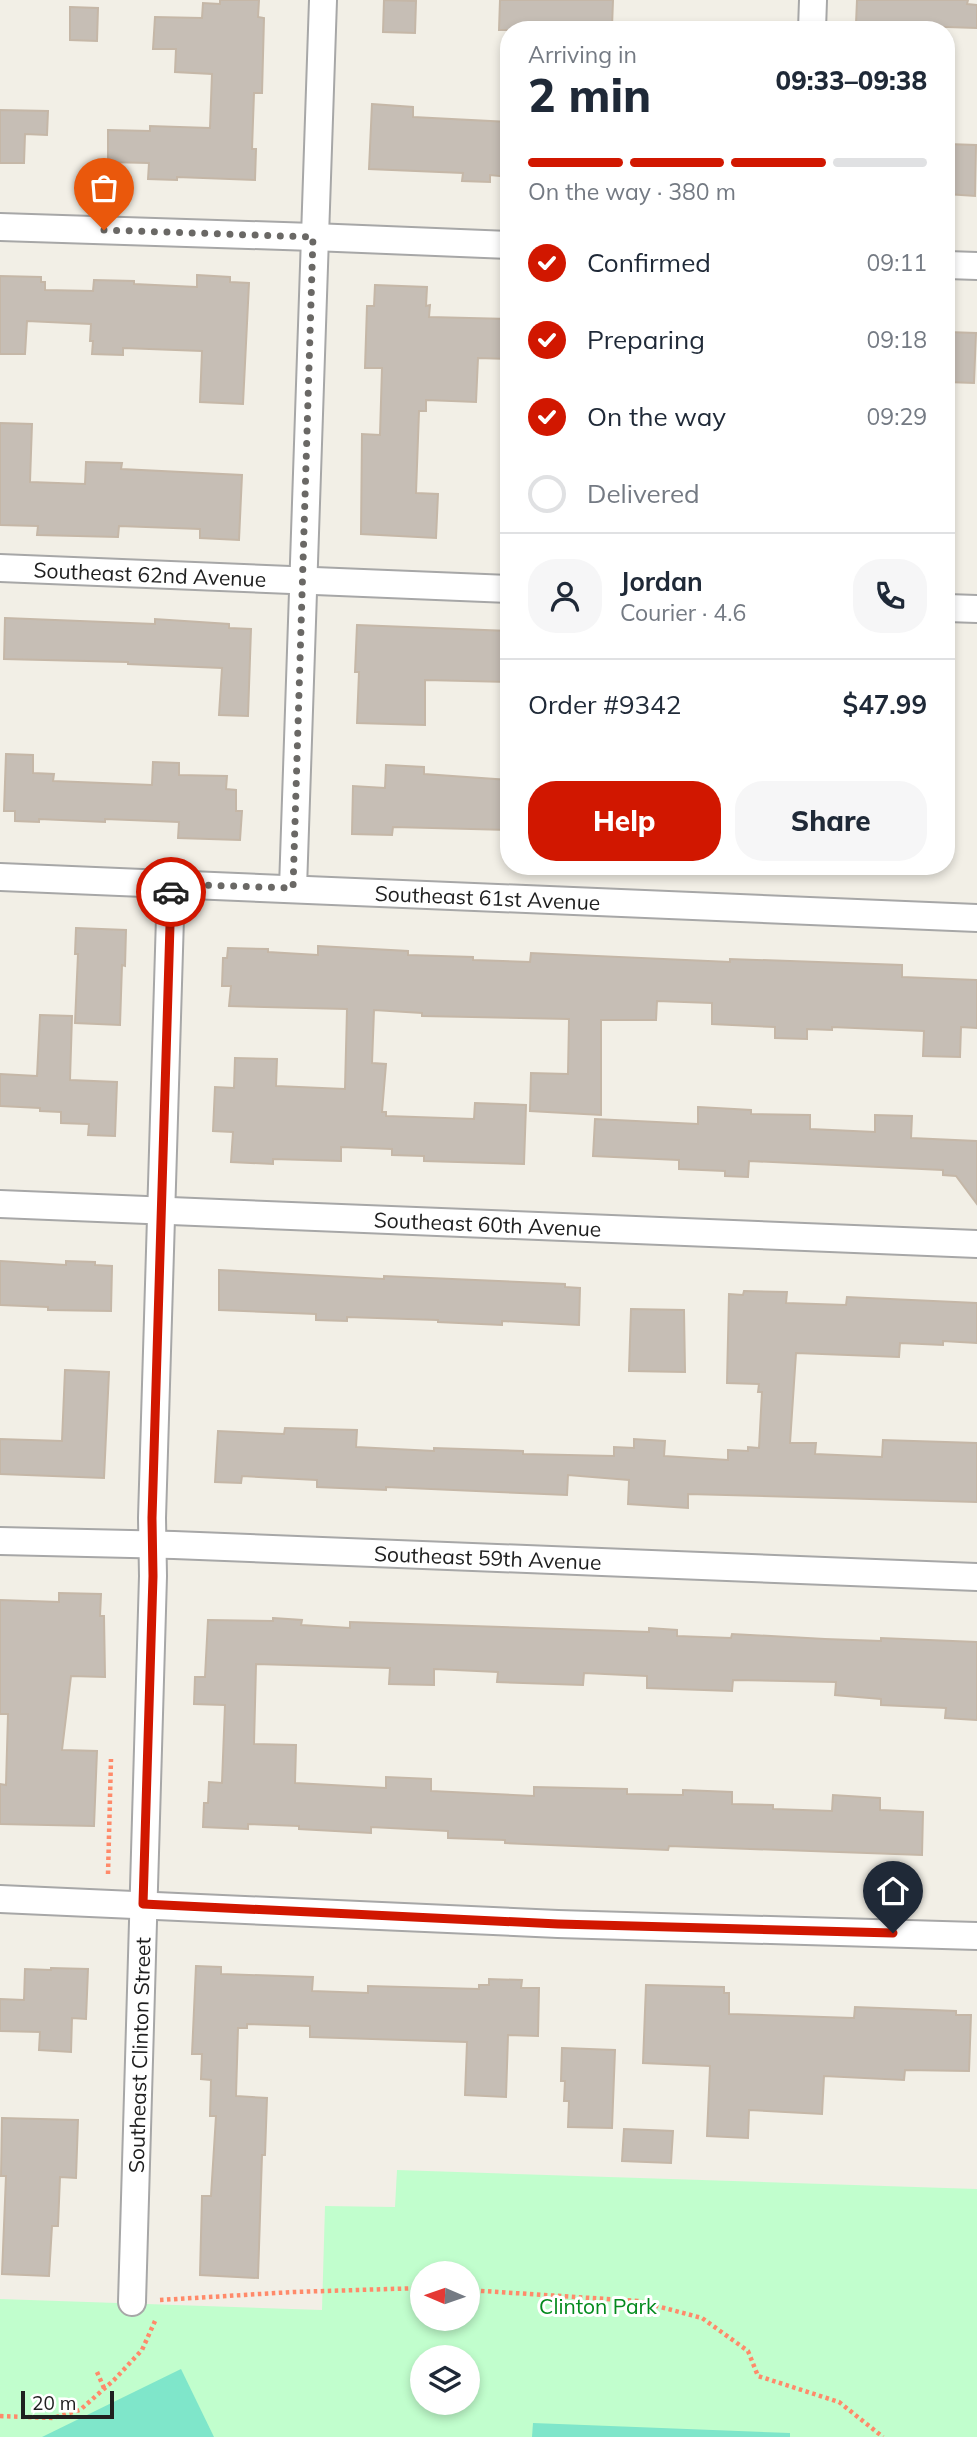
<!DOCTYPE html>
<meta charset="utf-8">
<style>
:root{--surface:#fff;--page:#f6f6f7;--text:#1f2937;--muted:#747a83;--line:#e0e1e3;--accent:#d11700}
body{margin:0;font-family:Mulish,sans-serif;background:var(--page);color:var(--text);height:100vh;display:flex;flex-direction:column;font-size:26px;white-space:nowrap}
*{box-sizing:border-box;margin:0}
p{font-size:23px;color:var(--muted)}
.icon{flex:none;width:38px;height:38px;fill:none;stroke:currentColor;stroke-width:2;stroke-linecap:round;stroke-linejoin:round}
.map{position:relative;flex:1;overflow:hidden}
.sheet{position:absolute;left:500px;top:21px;width:455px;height:854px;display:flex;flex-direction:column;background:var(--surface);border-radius:28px;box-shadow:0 4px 10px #0003}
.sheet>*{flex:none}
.needle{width:46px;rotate:272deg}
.buttons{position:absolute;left:410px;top:2261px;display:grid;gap:14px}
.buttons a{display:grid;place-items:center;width:70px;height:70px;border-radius:50%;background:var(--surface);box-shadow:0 4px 10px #0003;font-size:35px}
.scale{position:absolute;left:21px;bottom:18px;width:93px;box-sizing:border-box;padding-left:7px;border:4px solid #202020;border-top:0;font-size:19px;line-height:24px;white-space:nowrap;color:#202020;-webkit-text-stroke:5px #fff;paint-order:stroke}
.pin{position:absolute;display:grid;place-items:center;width:60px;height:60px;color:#fff;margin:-72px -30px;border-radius:50% 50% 50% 0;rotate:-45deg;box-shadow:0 0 7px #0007}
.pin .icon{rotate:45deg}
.courier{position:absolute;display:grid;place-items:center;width:70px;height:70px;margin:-35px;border:5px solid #d11700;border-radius:50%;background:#fff;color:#222;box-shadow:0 2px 9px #0007}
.headline em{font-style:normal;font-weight:800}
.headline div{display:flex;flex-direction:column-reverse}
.headline{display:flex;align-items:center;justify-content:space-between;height:119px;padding:0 28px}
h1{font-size:46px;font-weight:800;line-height:52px}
.bar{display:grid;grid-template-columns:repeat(4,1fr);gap:10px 7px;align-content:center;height:84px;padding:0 28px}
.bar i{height:9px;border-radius:5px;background:var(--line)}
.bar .selected{background:var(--accent)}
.bar p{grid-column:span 4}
.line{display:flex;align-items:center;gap:18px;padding:0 28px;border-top:2px solid var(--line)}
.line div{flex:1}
.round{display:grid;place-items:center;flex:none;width:74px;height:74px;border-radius:28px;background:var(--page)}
ol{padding:0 28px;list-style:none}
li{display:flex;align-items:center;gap:21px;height:77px}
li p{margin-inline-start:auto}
li .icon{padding:7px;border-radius:50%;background:var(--accent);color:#fff;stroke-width:4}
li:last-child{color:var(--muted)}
li i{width:38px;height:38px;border:4px solid var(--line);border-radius:50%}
.button{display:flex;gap:14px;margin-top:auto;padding:14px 28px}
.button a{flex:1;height:80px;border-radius:28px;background:var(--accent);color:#fff;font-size:28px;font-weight:800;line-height:80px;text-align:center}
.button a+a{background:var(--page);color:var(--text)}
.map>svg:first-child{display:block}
.park{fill:#c1fecd;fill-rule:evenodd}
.pitch{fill:#7fe6ca}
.building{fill:#c6beb5;stroke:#c5b7a7;stroke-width:2}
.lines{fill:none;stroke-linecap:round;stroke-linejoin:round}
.street-casing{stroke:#a7a7a7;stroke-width:30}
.path{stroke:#ff8a6a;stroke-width:4.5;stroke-dasharray:3.5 3.5;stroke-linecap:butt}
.street{stroke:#fff;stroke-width:26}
.done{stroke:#6a6865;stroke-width:7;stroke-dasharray:0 12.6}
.route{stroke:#d11700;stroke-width:9}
.labels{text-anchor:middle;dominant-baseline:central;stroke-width:6;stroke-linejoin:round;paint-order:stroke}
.street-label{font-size:21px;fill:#202020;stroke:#fff}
.park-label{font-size:21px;fill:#038a1d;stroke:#fff}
</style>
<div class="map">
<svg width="977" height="2437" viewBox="0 0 977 2437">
<rect width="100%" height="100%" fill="#f2efe6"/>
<path class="park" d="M397,2170L977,2189V2437H0V2299L322,2310L325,2206L395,2207ZM422,2273H467V2319H422ZM422,2357H467V2403H422Z"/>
<g class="pitch">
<path d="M181,2369L214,2437H42Z"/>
<path d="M533,2423L790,2433V2437H532Z"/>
</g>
<g class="building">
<path d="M220,0H259L258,17L264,18L262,93H254L252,149H256L255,180L177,177V180L148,179L149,163L108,162V130L150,131V126L210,128L212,74L175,72L176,49H153L155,17L202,18L203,3L220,4Z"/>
<path d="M384,0L416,1L415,33L383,32Z"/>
<path d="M500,0H613L612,27L589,26V30H499Z"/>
<path d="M857,0H968L967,4L977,5V28L856,24Z"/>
<path d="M70,7L98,8L97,41L70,40Z"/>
<path d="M372,104L413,107V117L509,122V177L490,175V182L462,181L463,173L369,169Z"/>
<path d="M0,110L48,111L47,135L25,134L24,163H0Z"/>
<path d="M947,144L976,145L975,196L947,194Z"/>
<path d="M197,275L230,277V282L249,283L243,404L200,402L202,351L123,348V355L92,354L93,341H90L91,324L27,321L25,354H0V276L41,277V282H45V290L93,291L94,280L134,281V284L197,287Z"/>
<path d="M375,285L427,287L426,306L430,305L429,317L509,319V359L478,358L476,402L426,400V411H419L416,493L438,494L436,538L361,534L362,434L380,435L382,368H365L367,306H374Z"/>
<path d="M947,332L976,333L974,383L947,382Z"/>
<path d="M0,423L32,424L30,482L85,484L86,462L122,463L121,469L242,475L239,540L200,538V529L119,526L118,537L37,535L38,526L0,525Z"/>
<path d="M5,618L155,624V619L229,624V628L251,629L248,716L219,715L222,668L128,664V662L4,659Z"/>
<path d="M357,625L509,631V682L425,680V725L357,723L359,672H355Z"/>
<path d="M6,754L33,755V773L54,774L53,781L152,785L153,762L179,763V775L227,776L226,789L236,790V811H242L240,840L178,838L179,822L105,819V822L39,819V822L15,821V811H4Z"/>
<path d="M386,765L424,767V774L509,780V830L393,827L392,835L352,834L353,786L385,788Z"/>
<path d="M76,928L126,930L125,966L122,965L120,1025L75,1023L78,954H75Z"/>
<path d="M318,946L408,951V955L473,957V960L530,962L531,953L730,962V959L902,965V977L977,980V1028L961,1027L960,1057L923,1056L924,1031L832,1027V1030L807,1029V1039L775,1038V1027L712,1024V1003L657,1001L656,1020H601V1115L530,1111L531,1073L568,1074L569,1019L422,1016V1013L374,1010L372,1063L386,1064L382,1112H386V1116L474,1119L475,1103L526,1105L524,1164L424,1161V1156L392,1155V1149L341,1147V1161L273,1159V1164L231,1162L233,1132L213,1131L215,1087L234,1088L235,1058L277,1059L276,1086L345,1089L347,1009L229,1006L231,986H222L223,958H227L228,948L268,949V952L318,955Z"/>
<path d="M40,1015L72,1016L70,1080L117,1082L115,1136L88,1135L89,1124L61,1123V1112L40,1111V1108L0,1106V1074L37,1076Z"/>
<path d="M698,1107L751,1110V1114L810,1115V1129L875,1132V1115L912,1116L911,1138L977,1141V1204L956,1176L943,1175V1170L749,1161L748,1177L725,1176V1171L679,1169V1160L593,1156L595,1119L698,1124Z"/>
<path d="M0,1261L66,1265V1261L95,1262V1265L112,1266L111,1311L48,1310V1307L0,1305Z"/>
<path d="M219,1270L384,1279V1276L565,1284V1287L580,1288L579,1325L502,1321V1325L438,1322V1320L347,1317V1321L316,1320V1314L219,1310Z"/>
<path d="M744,1291L787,1292L786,1303L846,1305L847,1297L977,1303V1343L943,1341V1345L900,1343L899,1357L796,1353L790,1443H816L815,1454L882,1457L883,1440L977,1443V1502L688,1494V1508L628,1504L629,1480L568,1475L567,1495L386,1487V1490L317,1487V1480L242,1476L241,1483L215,1482L218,1431L284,1434L285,1428L357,1430L356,1447L434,1451V1448L523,1451V1454L614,1456V1447L634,1448V1439L665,1441L664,1456L728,1460V1450L748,1451V1447L759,1448L762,1392H758L759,1384L727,1383L729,1294L743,1295Z"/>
<path d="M631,1309L684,1310L685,1372L629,1371Z"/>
<path d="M65,1370L109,1372L104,1478L0,1474V1439L62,1441Z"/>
<path d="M59,1593L101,1594L100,1616H104L105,1677L71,1676L62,1750L97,1751L94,1826L0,1824V1784L6,1785L8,1714H0V1600L59,1602Z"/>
<path d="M273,1618L302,1620L301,1625L350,1628V1622L649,1632V1628L677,1630V1636L731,1638L732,1634L825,1639L881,1641V1638L977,1642V1720L945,1718L946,1708L881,1705V1699L835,1695L836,1682L733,1680L732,1691L647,1688V1676L584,1673L583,1685L497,1682L498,1672L434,1669V1685L389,1684L390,1668L256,1664L254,1744L296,1745L295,1783L386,1788V1777L431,1779V1791L534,1796V1787L627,1789V1794L683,1795V1790L732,1792V1804L773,1805V1809L832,1811L833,1795L880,1798V1810L923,1812L922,1855L669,1846L668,1850L505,1843V1840L448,1838V1831L371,1827V1833L299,1829V1826L248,1824V1829L203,1827L204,1803H208L209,1782L222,1783L225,1705L194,1704L195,1677H205L208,1620L273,1621Z"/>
<path d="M196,1966L221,1967V1974L313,1977L312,1991L368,1993V1986L479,1989V1985H489V1979L522,1980L521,1988H539L538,2036L508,2035L506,2097L465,2095L467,2042L310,2037V2026L247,2024V2028H238L236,2096L267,2098L265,2155H262L258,2278L200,2275L202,2196H211L216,2116H210L211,2080L201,2079L202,2054H192Z"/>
<path d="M51,1968L88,1969L86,2019L72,2018L71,2052L39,2050L40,2032L0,2031V1999L24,2000L25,1969L51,1970Z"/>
<path d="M646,1985L724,1987V1993H729V2014L854,2018L855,2007L956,2011V2015H971L969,2071L905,2070L904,2080L824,2076L822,2114L749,2110L748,2138L707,2136L710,2066L643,2063Z"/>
<path d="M562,2048L615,2050L612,2128L568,2127L569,2101H564L565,2081H561Z"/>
<path d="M2,2118L78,2120L76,2178L60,2177L58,2226H52L49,2276L2,2274L6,2176H1Z"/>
<path d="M624,2129L673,2131L671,2163L622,2161Z"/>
</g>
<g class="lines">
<g class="street-casing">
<g id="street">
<path d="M812,30L813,0"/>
<path d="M0,227L313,237L509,245"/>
<path d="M947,265L977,266"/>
<path id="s1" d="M0,568L509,589"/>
<path d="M947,608L977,609"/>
<path id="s2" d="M0,877L977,918"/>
<path d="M293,888L323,0"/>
<path id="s3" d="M0,1204L977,1244"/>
<path id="s4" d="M0,1541L174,1545L977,1577"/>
<path d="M0,1899L558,1924L977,1936"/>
<path id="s5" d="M132,2302L153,1576L152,1518L171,884"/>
</g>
</g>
<g class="path">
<path d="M108,1874L111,1759"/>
<path d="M467,2290L638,2301L702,2318L748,2351L758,2376L839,2402L883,2437"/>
<path d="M160,2300L293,2292L422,2288"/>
<path d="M97,2372L104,2388"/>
<path d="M0,2416L53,2418L80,2410L114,2380L142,2350L155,2321"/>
</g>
<use href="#street" class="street"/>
</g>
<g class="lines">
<path class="done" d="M104,230L313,237L293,888L171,884V892"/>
<path class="route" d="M171,892L152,1518L153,1576L143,1904L558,1924L893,1933"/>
</g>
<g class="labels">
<g class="street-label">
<text stroke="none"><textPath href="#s1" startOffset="150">Southeast 62nd Avenue</textPath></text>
<text stroke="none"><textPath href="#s2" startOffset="488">Southeast 61st Avenue</textPath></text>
<text stroke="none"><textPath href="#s3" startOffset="488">Southeast 60th Avenue</textPath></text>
<text stroke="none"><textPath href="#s4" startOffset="488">Southeast 59th Avenue</textPath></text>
<text stroke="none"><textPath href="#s5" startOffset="247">Southeast Clinton Street</textPath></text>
</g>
<g class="park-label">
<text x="598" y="2306">Clinton Park</text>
</g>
</g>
</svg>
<div class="buttons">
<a><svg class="needle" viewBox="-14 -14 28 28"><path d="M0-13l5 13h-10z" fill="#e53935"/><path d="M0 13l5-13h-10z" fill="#747a83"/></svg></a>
<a><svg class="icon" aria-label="layers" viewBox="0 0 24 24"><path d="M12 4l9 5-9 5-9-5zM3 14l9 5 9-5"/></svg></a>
</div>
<div class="scale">20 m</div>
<div class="pin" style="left:104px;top:230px;background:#ea580c"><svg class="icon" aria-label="bag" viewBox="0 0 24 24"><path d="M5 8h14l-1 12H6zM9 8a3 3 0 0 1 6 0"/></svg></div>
<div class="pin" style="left:893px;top:1933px;background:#1f2937"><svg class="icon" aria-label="home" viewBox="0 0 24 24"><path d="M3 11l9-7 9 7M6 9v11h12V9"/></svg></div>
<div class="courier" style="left:171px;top:892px"><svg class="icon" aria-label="car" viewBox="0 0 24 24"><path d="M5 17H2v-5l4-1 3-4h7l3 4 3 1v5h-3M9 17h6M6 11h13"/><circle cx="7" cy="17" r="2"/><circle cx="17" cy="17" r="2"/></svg></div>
<section class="sheet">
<div class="headline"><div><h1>2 min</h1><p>Arriving in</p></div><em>09:33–09:38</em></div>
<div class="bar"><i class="selected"></i><i class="selected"></i><i class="selected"></i><i></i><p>On the way · 380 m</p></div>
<ol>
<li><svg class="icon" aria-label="check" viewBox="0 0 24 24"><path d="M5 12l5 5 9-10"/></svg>Confirmed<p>09:11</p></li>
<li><svg class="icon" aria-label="check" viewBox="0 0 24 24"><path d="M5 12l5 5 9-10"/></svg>Preparing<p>09:18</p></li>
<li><svg class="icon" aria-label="check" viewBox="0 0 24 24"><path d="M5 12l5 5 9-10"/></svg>On the way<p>09:29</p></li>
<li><i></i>Delivered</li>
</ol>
<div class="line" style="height:126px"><a class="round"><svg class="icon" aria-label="person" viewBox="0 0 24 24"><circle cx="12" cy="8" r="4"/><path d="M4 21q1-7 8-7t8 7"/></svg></a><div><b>Jordan</b><p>Courier · 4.6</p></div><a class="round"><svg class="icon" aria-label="phone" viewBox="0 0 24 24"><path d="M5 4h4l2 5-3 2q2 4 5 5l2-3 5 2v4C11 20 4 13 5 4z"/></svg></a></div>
<div class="line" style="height:91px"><div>Order #9342</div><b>$47.99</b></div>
<div class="button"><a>Help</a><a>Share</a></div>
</section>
</div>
